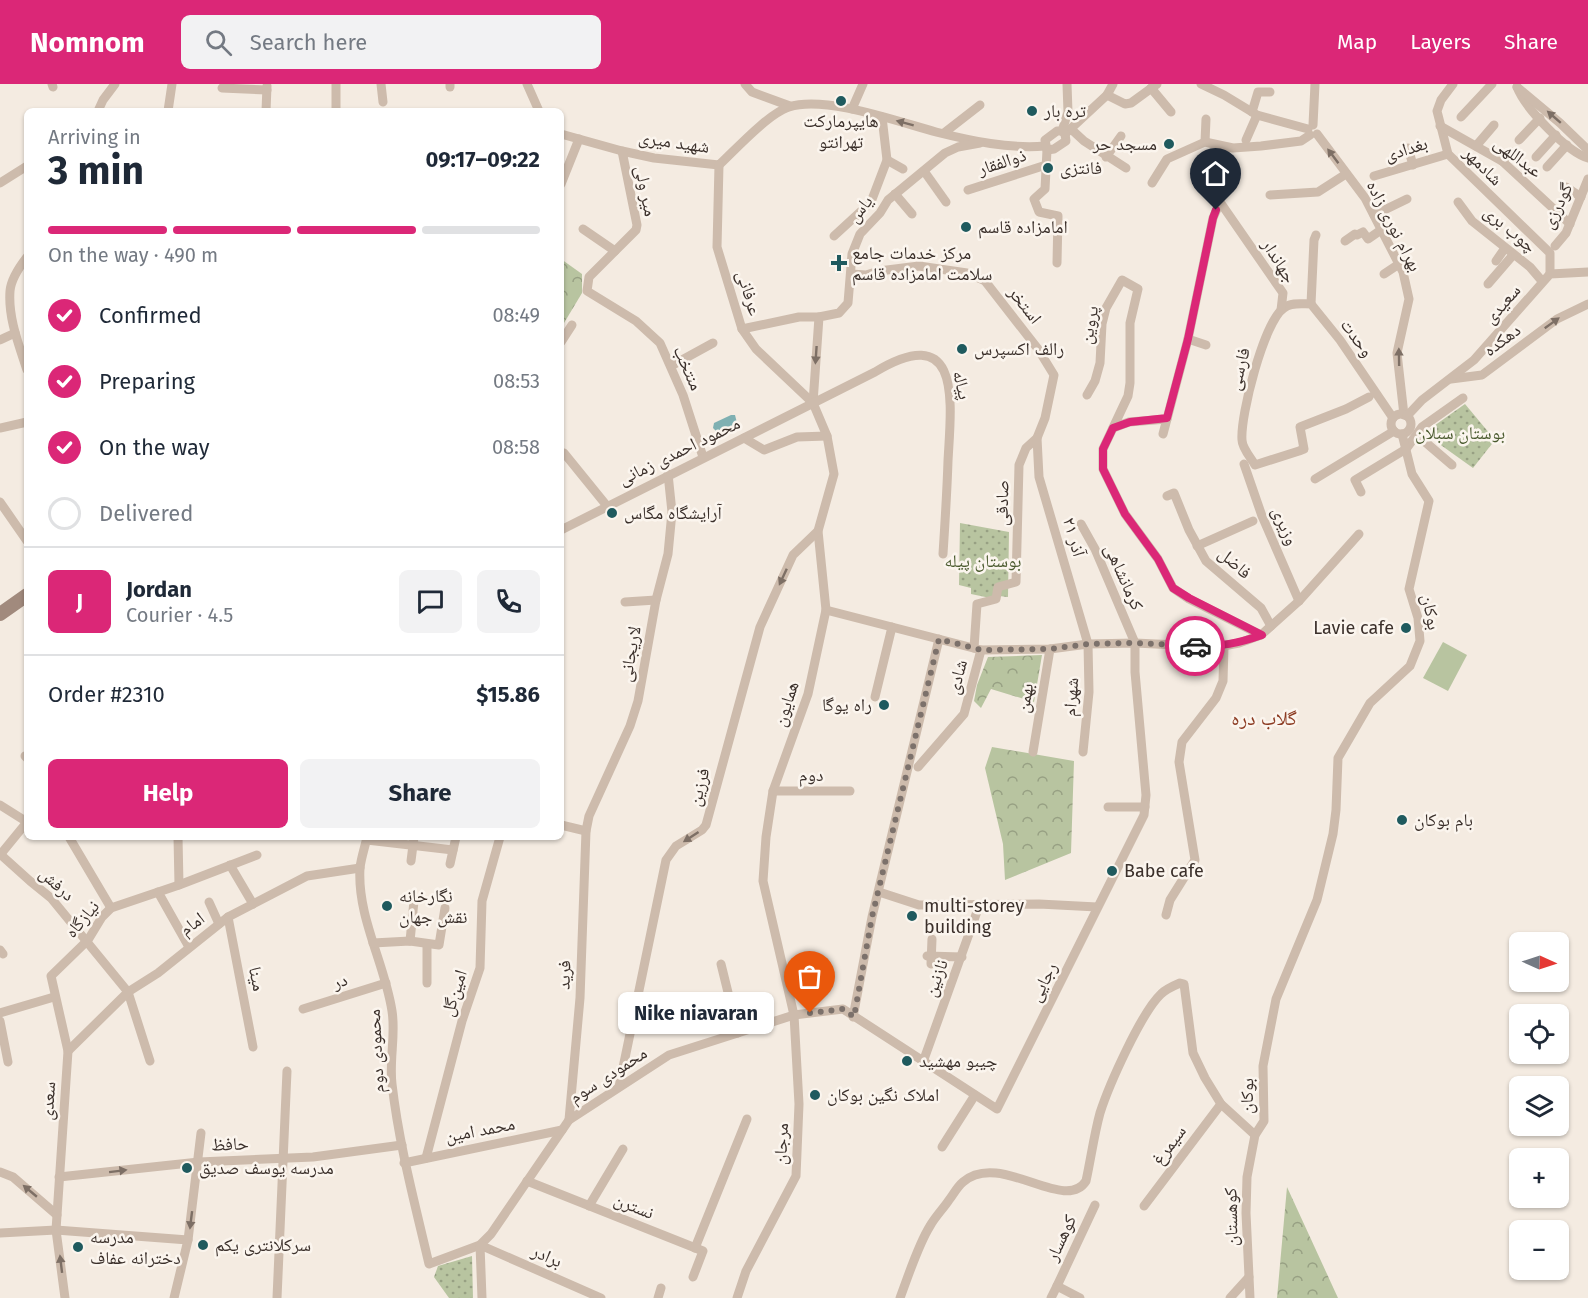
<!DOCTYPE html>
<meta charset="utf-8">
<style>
:root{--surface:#fff;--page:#f2f2f3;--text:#1f2937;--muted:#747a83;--line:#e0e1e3;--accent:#db2777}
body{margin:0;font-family:"Fira Sans","Noto Naskh Arabic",sans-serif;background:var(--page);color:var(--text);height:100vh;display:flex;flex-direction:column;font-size:22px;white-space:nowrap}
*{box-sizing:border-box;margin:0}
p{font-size:20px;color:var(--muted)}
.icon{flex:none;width:33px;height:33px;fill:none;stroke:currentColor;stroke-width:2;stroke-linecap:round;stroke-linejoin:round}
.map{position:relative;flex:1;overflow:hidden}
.sheet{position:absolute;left:24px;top:24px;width:540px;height:732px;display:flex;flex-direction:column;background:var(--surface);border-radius:9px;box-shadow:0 2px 4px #0004}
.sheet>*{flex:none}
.needle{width:39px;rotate:93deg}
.tools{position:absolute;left:1509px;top:848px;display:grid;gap:12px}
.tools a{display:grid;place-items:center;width:60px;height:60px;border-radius:9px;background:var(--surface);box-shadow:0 2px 4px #0004;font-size:30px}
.pin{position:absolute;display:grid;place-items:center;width:51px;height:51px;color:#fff;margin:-62px -26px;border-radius:50% 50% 50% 0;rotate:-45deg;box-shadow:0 0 6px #0007}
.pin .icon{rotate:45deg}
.courier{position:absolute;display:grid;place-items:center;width:60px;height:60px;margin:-30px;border:4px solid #db2777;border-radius:50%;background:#fff;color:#222;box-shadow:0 2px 8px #0007}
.bubble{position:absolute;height:42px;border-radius:9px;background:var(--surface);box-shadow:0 2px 4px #0004;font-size:20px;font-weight:700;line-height:42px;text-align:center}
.head em{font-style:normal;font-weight:700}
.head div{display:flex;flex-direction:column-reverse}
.head{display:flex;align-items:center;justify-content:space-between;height:102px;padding:0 24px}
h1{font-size:39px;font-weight:700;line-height:45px}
.bar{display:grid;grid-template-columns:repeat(4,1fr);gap:9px 6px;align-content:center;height:72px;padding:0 24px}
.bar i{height:8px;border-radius:4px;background:var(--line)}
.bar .on{background:var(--accent)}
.bar p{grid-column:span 4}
.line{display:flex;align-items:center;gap:15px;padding:0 24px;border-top:2px solid var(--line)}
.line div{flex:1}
.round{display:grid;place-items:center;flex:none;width:63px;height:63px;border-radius:9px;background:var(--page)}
ol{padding:0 24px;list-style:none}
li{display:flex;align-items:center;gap:18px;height:66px}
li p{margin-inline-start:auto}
li .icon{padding:6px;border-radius:50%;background:var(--accent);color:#fff;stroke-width:4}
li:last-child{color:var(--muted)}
li i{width:33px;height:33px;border:3px solid var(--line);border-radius:50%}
.button{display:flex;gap:12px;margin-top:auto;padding:12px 24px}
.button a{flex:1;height:69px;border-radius:9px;background:var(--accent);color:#fff;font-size:24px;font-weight:700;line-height:69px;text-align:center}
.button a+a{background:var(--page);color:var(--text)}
header{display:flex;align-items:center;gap:36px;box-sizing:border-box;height:84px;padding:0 30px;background:var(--accent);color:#fff}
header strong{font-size:28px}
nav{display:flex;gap:33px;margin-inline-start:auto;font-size:21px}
.search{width:420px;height:54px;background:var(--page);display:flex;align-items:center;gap:15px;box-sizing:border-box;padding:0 21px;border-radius:9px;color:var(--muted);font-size:22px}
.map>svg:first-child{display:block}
.grass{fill:url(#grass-dots)}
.forest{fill:url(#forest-crowns)}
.garden{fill:#b8c4a0}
.water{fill:#7fb0b2}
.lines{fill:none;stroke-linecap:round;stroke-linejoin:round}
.street{stroke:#cdbbac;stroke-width:9}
.secondary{stroke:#a18a7d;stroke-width:14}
.oneway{fill:#7d6f65}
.done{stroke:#7c716b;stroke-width:6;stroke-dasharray:0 10.8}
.route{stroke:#db2777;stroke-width:8}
.poi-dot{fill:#1f5a5e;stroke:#fbf5ee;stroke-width:2}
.labels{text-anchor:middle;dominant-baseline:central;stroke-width:5;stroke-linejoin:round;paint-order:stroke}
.poi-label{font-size:18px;fill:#3b302b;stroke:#fbf5ee;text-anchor:start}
.street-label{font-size:18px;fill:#3b302b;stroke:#fbf5ee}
.park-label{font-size:18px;fill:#4a5a2e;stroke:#fbf5ee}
.neighbourhood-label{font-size:20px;fill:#8c3b22;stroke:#fbf5ee}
</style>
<header>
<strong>Nomnom</strong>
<div class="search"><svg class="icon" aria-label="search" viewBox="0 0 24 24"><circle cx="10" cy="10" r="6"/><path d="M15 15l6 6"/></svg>Search here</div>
<nav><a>Map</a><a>Layers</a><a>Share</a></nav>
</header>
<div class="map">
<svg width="1588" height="1214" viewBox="0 0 1588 1214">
<defs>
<pattern id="grass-dots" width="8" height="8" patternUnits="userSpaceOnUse" patternTransform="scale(1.5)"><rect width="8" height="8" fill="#b8c4a0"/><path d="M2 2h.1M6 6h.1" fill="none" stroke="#97a083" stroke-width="1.8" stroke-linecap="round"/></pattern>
<pattern id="forest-crowns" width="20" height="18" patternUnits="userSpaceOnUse" patternTransform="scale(1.5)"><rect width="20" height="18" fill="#b8c4a0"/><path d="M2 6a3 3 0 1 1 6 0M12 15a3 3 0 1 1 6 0" fill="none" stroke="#97a083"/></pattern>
</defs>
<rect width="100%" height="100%" fill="#f4ebe1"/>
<g class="grass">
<path d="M1465,320L1495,356L1473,384L1424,349Z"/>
<path d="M960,439L1009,448L1008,513L999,512L995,515L971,510V504L959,501Z"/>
<path d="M472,1172L473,1214H449L434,1193L438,1182Z"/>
</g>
<g class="forest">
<path d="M561,175L582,190V209L561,244Z"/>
<path d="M1042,571L1034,618L991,605L981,624L974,617L977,601L988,573Z"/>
<path d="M992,663L1074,677L1071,769L1005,796L1003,760L985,684Z"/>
<path d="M1287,1103L1338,1214H1277Z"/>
</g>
<path class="garden" d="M1443,558L1467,571L1448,607L1423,594Z"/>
<path class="water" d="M731,331H735L737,339L719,350L713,344L714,339Z"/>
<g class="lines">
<g class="street">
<path d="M52,0L53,3"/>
<path d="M381,0L383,18"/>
<path d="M450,0V3"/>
<path d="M527,0L539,27"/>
<path d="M745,0L752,8L790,22"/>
<path d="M1201,0L1224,11L1257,31L1308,45"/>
<path d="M1453,0L1441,16L1437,27L1448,70L1550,169V190"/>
<path d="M1517,3C1525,24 1567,68 1588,74"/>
<path d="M1517,3L1560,39L1588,66"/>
<path d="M222,4L267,6"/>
<path d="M1151,4L1171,28"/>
<path d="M1107,11L1125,20L1131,19L1157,0"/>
<path d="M852,25L863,0"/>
<path d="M98,27L103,16L115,0"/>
<path d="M168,27L172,0"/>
<path d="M266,27L267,2"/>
<path d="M336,27V0"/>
<path d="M1252,28L1258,8H1270"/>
<path d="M1461,33L1492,0"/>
<path d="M1313,41L1315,0"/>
<path d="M1440,42L1502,77L1570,140"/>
<path d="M1071,45L1084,57L1126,84"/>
<path d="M1062,47L1068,28L1067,0"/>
<path d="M944,49L980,21"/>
<path d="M561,50L622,67L654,74L719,81C735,66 769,29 789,23C825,11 899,38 936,48C972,57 1009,65 1045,62"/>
<path d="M1065,50L1107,11L1113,0"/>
<path d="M1317,50L1365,114L1403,188L1409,215L1397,269L1404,331"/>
<path d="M1246,56L1257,31"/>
<path d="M1519,56L1540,34"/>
<path d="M1205,58L1206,35"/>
<path d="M1476,62L1494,41"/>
<path d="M1408,64L1413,81"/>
<path d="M1047,66L1054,65L1066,57L1065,50"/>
<path d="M622,67L637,141L636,146L589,193L587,207L636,237L660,259L683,311L703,373"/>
<path d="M1106,73L1121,52"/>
<path d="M1536,73L1556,51"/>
<path d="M887,76L903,85"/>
<path d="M1502,77L1511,68"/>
<path d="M719,81L717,163L742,245L756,265L813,319L827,352L834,390L818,447L826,526L808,610L773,707L766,753L763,797L794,931L799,1020L796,1092L746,1187L737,1214"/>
<path d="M1547,83L1567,61"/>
<path d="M924,87L946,118"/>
<path d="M1374,92L1448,70"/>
<path d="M0,99L27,82"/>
<path d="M1152,99L1167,75L1205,58L1233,64L1261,62L1301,57L1310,51"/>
<path d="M561,100L579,55"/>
<path d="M1566,103L1581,113"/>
<path d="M968,106L1046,81"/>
<path d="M895,110L912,130"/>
<path d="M1270,111L1318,108L1346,90"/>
<path d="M1458,118L1472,137L1530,183L1542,197"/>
<path d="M1374,131L1407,115"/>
<path d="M583,145L615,167"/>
<path d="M834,152L871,118L887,76L882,33"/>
<path d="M1345,157L1355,150L1357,151L1363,148L1368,155L1381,146"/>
<path d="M1555,162L1566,149L1588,95"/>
<path d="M27,173C20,182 11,195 10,207C8,234 19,261 27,286"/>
<path d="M1496,177L1505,164"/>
<path d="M1057,179L1058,132L1039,128L1034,115L1045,105L1047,66L1045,56L1057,47H1062L1065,50"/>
<path d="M851,190L866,191L879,187L919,182L967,189L985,197L1038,265L1054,291L1045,334L1037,354L1026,364L1019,381L1016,498L998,503L996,515L977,520L974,564"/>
<path d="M1384,190L1399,180"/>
<path d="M1488,200L1513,171"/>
<path d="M1311,220L1314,156L1316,151"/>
<path d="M742,245L799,233H819"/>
<path d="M1188,255L1206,261"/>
<path d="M0,256L15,249"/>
<path d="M561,258L572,241"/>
<path d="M671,282L713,259"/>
<path d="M1451,295L1482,291L1557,235L1588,220"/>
<path d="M1087,311L1095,297L1100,279L1102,240L1106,224L1122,196L1138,205L1130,239V299L1128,312L1103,365V385L1125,430L1158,475L1173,504L1189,515L1261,551"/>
<path d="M1369,313L1346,325L1300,343L1304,365L1299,367L1255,381C1251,374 1242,364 1242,356C1240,332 1264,237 1284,224C1291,218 1302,220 1311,220L1340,256L1393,334"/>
<path d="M813,319L819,233L839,229L848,219L852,170L860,150L880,129L888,116L945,69L958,63L980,59"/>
<circle cx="1401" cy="340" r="10"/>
<path d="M1407,332L1422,316L1474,276L1550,190L1588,188"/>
<path d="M0,344L27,338"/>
<path d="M1113,344L1129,338L1167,335"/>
<path d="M1163,350L1188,255L1213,134L1220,118L1283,209L1281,226"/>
<path d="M1417,351L1452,381"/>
<path d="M744,354L764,366L797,353L827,352"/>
<path d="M1037,354L1039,393L1088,560L1089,608L1083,668"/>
<path d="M564,369L607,422"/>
<path d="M1244,380L1262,432L1299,517"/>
<path d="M1315,395L1394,347"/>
<path d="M1361,408L1355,396L1406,365L1422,343L1463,314"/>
<path d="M1167,412L1174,409L1189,446L1206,477L1261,524L1271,542"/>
<path d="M0,418L27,457"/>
<path d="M561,446L875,288C963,235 951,320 948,377C947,408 945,439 943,470"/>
<path d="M1197,462L1253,437"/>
<path d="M625,518L656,516"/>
<path d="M826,526L981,566L1050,565L1088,560L1135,559L1218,563L1239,559L1261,551L1299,517L1359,450"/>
<path d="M875,613L892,543"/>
<path d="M1033,668L1050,565"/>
<path d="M25,672L27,674"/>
<path d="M918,683L964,630L981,566"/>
<path d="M773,707H850"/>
<path d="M0,721L27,738"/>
<path d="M1108,723H1145"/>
<path d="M561,741L586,747"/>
<path d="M69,753L111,824"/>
<path d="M178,753L179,801"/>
<path d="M367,753C365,763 361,774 360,784C357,833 385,880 392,927C396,951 389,976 392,1000C399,1061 415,1120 429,1180L480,1161L491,1150L569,1036L669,971L794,931L843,925L997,1025L1144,731L1146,711L1135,588V559L1095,465L1081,440"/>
<path d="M367,756L453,766"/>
<path d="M0,770L30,797L51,814L128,908L150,977"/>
<path d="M0,771L27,738"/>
<path d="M411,777L414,753"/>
<path d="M450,780L456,753"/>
<path d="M230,781L253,820"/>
<path d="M158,808L189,863"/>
<path d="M879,808L919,821L1039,820L1097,823"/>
<path d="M209,818L219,840"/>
<path d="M1166,831L1170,816L1195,776L1179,678L1182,658L1216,614L1223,597L1224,562"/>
<path d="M228,833L253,963"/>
<path d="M410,857L414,817"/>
<path d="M373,859L410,857L439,861L445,824"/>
<path d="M0,866L3,870"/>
<path d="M927,872L962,873"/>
<path d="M721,880L738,949"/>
<path d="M931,880L932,855"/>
<path d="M427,899V860"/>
<path d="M303,925L386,899"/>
<path d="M0,929L54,913"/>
<path d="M853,933L872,833L939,555"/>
<path d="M0,937L8,978"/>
<path d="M68,967L128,908L158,889L228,833L307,792L360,784"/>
<path d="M923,978L979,822"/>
<path d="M619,1003L666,776L676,762L702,746L706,741L760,543L793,471L818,447"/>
<path d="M569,1036L580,914L586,747L589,732L630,642L638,617L656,516L668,470L672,428L668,390"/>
<path d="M942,1063L975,1011"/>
<path d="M426,1074L462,937L480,884L482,817L500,753"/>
<path d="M404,1079L562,1046"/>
<path d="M0,1088L13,1093L57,1131"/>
<path d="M59,1093L199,1078L313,1073L402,1061"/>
<path d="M527,1097L703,1167L693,1193"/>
<path d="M589,1122L623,1065"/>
<path d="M1144,1122L1221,1020"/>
<path d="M0,1149L56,1146L188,1156"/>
<path d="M695,1164L747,1035"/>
<path d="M1057,1202L1095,1121"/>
<path d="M65,1214L56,1146L68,967L51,892L88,856L102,833L111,824L179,801L257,771"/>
<path d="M174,1214L188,1156L201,1049"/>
<path d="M277,1214L287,987"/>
<path d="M482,1214L480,1161L601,1214"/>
<path d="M658,1214L661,1204"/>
<path d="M900,1214C908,1193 918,1161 930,1142C935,1133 943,1125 949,1116C953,1111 957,1103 963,1098C1000,1066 1065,1130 1086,1097C1091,1074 1094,1051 1100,1029C1109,1001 1141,929 1161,910C1166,905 1173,902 1180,899L1184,900L1193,969L1205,994L1221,1020L1255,1051"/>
<path d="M1051,1214L1057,1202L1080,1214"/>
<path d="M1230,1214L1249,1193"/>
<path d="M1250,1214L1246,1129L1247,1093L1255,1051L1264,1037L1263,982L1276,915L1317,816L1333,750L1336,726L1338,674L1370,619L1410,582L1420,557L1418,534L1409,505L1429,417L1412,390L1402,350"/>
</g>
<path class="secondary" d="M0,530L27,511"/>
</g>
<defs><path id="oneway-solid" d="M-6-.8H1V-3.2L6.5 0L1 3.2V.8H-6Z" transform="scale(1.5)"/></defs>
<g class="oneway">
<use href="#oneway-solid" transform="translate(1554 33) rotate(-139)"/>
<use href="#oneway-solid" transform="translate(905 39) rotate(-165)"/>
<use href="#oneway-solid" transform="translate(1333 72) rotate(-127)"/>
<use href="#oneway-solid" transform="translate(1552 239) rotate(-36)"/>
<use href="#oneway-solid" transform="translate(816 271) rotate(94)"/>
<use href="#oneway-solid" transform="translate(1399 273) rotate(-91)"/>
<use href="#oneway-solid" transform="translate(783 493) rotate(115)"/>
<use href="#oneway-solid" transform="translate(691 753) rotate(147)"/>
<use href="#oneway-solid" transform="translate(118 1087) rotate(-7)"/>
<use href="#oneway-solid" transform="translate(30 1107) rotate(-140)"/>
<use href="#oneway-solid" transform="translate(191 1136) rotate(97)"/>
<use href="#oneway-solid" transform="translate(61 1180) rotate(-97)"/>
</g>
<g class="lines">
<path class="done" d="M810,929L843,925L854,933L872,833L939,555L981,566L1050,565L1088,560L1135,559L1195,562"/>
<path class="route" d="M1195,562C1220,563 1239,559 1262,551L1189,514L1173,504L1158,475L1125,430L1103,385V365L1113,344L1130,338L1167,334L1188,255L1213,134L1216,126"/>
</g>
<g class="poi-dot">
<circle cx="841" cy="17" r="6"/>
<circle cx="1032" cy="27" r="6"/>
<circle cx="1169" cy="60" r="6"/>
<circle cx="1048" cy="84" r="6"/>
<circle cx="966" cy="143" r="6"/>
<path d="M836 170h6v6h6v6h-6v6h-6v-6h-6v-6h6z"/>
<circle cx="962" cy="265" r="6"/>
<circle cx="612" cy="429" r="6"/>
<circle cx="1406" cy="544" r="6"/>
<circle cx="884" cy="621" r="6"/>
<circle cx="1402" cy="736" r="6"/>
<circle cx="1112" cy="787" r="6"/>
<circle cx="387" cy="822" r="6"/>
<circle cx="912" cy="832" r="6"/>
<circle cx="907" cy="977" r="6"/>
<circle cx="815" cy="1011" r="6"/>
<circle cx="187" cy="1084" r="6"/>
<circle cx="203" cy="1161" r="6"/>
<circle cx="78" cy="1163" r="6"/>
</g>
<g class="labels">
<g class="poi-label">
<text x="1044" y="27">تره بار</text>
<text x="841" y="37" text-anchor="middle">هایپرمارکت<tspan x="841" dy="21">تهرانتو</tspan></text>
<text x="1157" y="60" text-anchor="end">مسجد حر</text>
<text x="1060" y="84">فانتزی</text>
<text x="978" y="143">امامزاده قاسم</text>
<text x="852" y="169">مرکز خدمات جامع<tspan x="852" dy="21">سلامت امامزاده قاسم</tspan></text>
<text x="974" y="265">رالف اکسپرس</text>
<text x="624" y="429">آرایشگاه مگاس</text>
<text x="1394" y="544" text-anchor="end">Lavie cafe</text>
<text x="872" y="621" text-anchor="end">راه یوگا</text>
<text x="1414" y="736">بام بوکان</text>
<text x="1124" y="787">Babe cafe</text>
<text x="399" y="812">نگارخانه<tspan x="399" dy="21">نقش جهان</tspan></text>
<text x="924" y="822">multi-storey<tspan x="924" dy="21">building</tspan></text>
<text x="919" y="977">چیبو مهشید</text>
<text x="827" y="1011">املاک نگین بوکان</text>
<text x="199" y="1084">مدرسه یوسف صدیق</text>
<text x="90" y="1153">مدرسه<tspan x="90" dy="21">دخترانه عفاف</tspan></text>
<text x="215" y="1161">سرکلانتری یکم</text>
</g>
<g class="street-label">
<text transform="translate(674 58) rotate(8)">شهید میری</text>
<text transform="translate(1406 65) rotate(-17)">بغدادی</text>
<text transform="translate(1518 73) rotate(37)">عبداللهی</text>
<text transform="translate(1002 78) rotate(-18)">ذوالفقار</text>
<text transform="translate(1483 82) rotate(45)">شادمهر</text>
<text transform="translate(646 107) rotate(79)">میر ولی</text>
<text transform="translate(1557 122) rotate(-64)">گودرزی</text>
<text transform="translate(860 125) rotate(-52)">یاس</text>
<text transform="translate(1394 142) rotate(63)">بهرام نوری زاده</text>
<text transform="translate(1510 145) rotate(40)">چوب بری</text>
<text transform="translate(1279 177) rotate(58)">جهاندار</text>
<text transform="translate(749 209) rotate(73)">عرفانی</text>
<text transform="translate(1502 220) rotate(-49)">سعیدی</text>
<text transform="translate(1025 221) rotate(52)">استخر</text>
<text transform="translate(1089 241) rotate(-80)">پروین</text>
<text transform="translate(1357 254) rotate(54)">وحدت</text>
<text transform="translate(1502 256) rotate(-37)">دهکده</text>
<text transform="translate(688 284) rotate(66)">منتخب</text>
<text transform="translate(1239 285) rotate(-76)">فارسی</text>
<text transform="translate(962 301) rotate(77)">پیاله</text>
<text transform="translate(679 367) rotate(-26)">محمود احمدی زمانی</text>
<text transform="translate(1002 419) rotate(-89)">صادقی</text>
<text transform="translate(1285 442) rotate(67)">وزیری</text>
<text transform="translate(1074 453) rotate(74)">۲۱ آذر</text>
<text transform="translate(1235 479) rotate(42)">فاضل</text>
<text transform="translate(1124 493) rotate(66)">کرمانشاهی</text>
<text transform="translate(1431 528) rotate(79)">بوکان</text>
<text transform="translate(630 570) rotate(-80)">لاریجانی</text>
<text transform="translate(957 593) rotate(-75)">شادی</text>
<text transform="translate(1071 613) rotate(-86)">شهرام</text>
<text transform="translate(1025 614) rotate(-81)">بهمن</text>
<text transform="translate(786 620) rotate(-72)">همایون</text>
<text x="811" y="691">دوم</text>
<text transform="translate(699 703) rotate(-75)">فرزین</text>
<text transform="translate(57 800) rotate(43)">درفش</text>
<text transform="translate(82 835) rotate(-50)">نیازگاه</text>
<text transform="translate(192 840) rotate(-37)">امام</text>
<text transform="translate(564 891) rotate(-88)">فرید</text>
<text transform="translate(936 894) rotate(-70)">نازنین</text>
<text transform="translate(257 895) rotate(79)">مینا</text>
<text transform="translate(340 897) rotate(-18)">در</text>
<text transform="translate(1043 898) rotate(-63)">رجایی</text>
<text transform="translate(454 909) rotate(-72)">امین‌گل</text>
<text transform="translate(376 967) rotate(-93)">محمودی دوم</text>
<text transform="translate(608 991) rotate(-33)">محمودی سوم</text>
<text transform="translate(1247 1012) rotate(-89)">بوکان</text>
<text transform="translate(48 1017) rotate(-86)">سعدی</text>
<text transform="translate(480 1046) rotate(-11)">محمد امین</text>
<text transform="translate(230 1060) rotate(-2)">حافظ</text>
<text transform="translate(781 1060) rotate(-87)">مرجان</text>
<text transform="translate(1169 1061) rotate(-53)">سیمرغ</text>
<text transform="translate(634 1122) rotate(22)">نسترن</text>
<text transform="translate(1231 1133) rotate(-91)">کوهستان</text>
<text transform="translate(1061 1154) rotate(-65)">کوهسار</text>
<text transform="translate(547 1172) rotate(24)">برادر</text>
</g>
<g class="park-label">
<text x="1460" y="349">بوستان سبلان</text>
<text x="983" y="477">بوستان پیله</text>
</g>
<g class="neighbourhood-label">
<text x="1264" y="634">گلاب دره</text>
</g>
</g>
</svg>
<div class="tools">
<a><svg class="needle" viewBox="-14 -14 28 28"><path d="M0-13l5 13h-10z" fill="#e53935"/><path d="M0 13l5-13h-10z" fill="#747a83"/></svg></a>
<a><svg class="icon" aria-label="locate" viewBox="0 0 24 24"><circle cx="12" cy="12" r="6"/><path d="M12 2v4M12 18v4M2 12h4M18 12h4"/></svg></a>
<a><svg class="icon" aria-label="layers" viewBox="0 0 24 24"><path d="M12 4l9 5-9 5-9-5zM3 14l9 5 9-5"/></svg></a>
<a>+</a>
<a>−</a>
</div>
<div class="pin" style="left:810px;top:929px;background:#ea580c"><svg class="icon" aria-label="bag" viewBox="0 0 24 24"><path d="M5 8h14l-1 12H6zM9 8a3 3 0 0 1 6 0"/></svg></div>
<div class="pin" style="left:1216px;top:126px;background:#1f2937"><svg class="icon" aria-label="home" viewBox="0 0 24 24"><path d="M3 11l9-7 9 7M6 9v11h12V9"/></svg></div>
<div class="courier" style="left:1195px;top:562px"><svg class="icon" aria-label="car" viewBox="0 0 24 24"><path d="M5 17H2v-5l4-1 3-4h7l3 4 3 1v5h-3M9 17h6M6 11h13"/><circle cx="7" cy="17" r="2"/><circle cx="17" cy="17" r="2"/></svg></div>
<div class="bubble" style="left:618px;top:908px;width:156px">Nike niavaran</div>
<section class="sheet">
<div class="head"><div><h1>3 min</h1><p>Arriving in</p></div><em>09:17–09:22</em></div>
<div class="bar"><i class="on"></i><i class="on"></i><i class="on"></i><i></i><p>On the way · 490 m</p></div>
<ol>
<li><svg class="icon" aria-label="check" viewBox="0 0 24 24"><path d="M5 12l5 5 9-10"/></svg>Confirmed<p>08:49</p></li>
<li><svg class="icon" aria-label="check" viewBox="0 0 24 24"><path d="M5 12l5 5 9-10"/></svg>Preparing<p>08:53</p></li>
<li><svg class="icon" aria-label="check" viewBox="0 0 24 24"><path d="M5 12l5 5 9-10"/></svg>On the way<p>08:58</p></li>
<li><i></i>Delivered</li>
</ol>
<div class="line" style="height:108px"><b class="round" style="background:var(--accent);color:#fff">J</b><div><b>Jordan</b><p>Courier · 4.5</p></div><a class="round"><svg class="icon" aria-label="chat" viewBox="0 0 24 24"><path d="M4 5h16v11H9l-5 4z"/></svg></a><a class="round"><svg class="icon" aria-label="phone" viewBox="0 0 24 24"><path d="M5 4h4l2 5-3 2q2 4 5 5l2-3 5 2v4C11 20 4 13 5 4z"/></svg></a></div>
<div class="line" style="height:78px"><div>Order #2310</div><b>$15.86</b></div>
<div class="button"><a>Help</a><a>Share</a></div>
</section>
</div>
